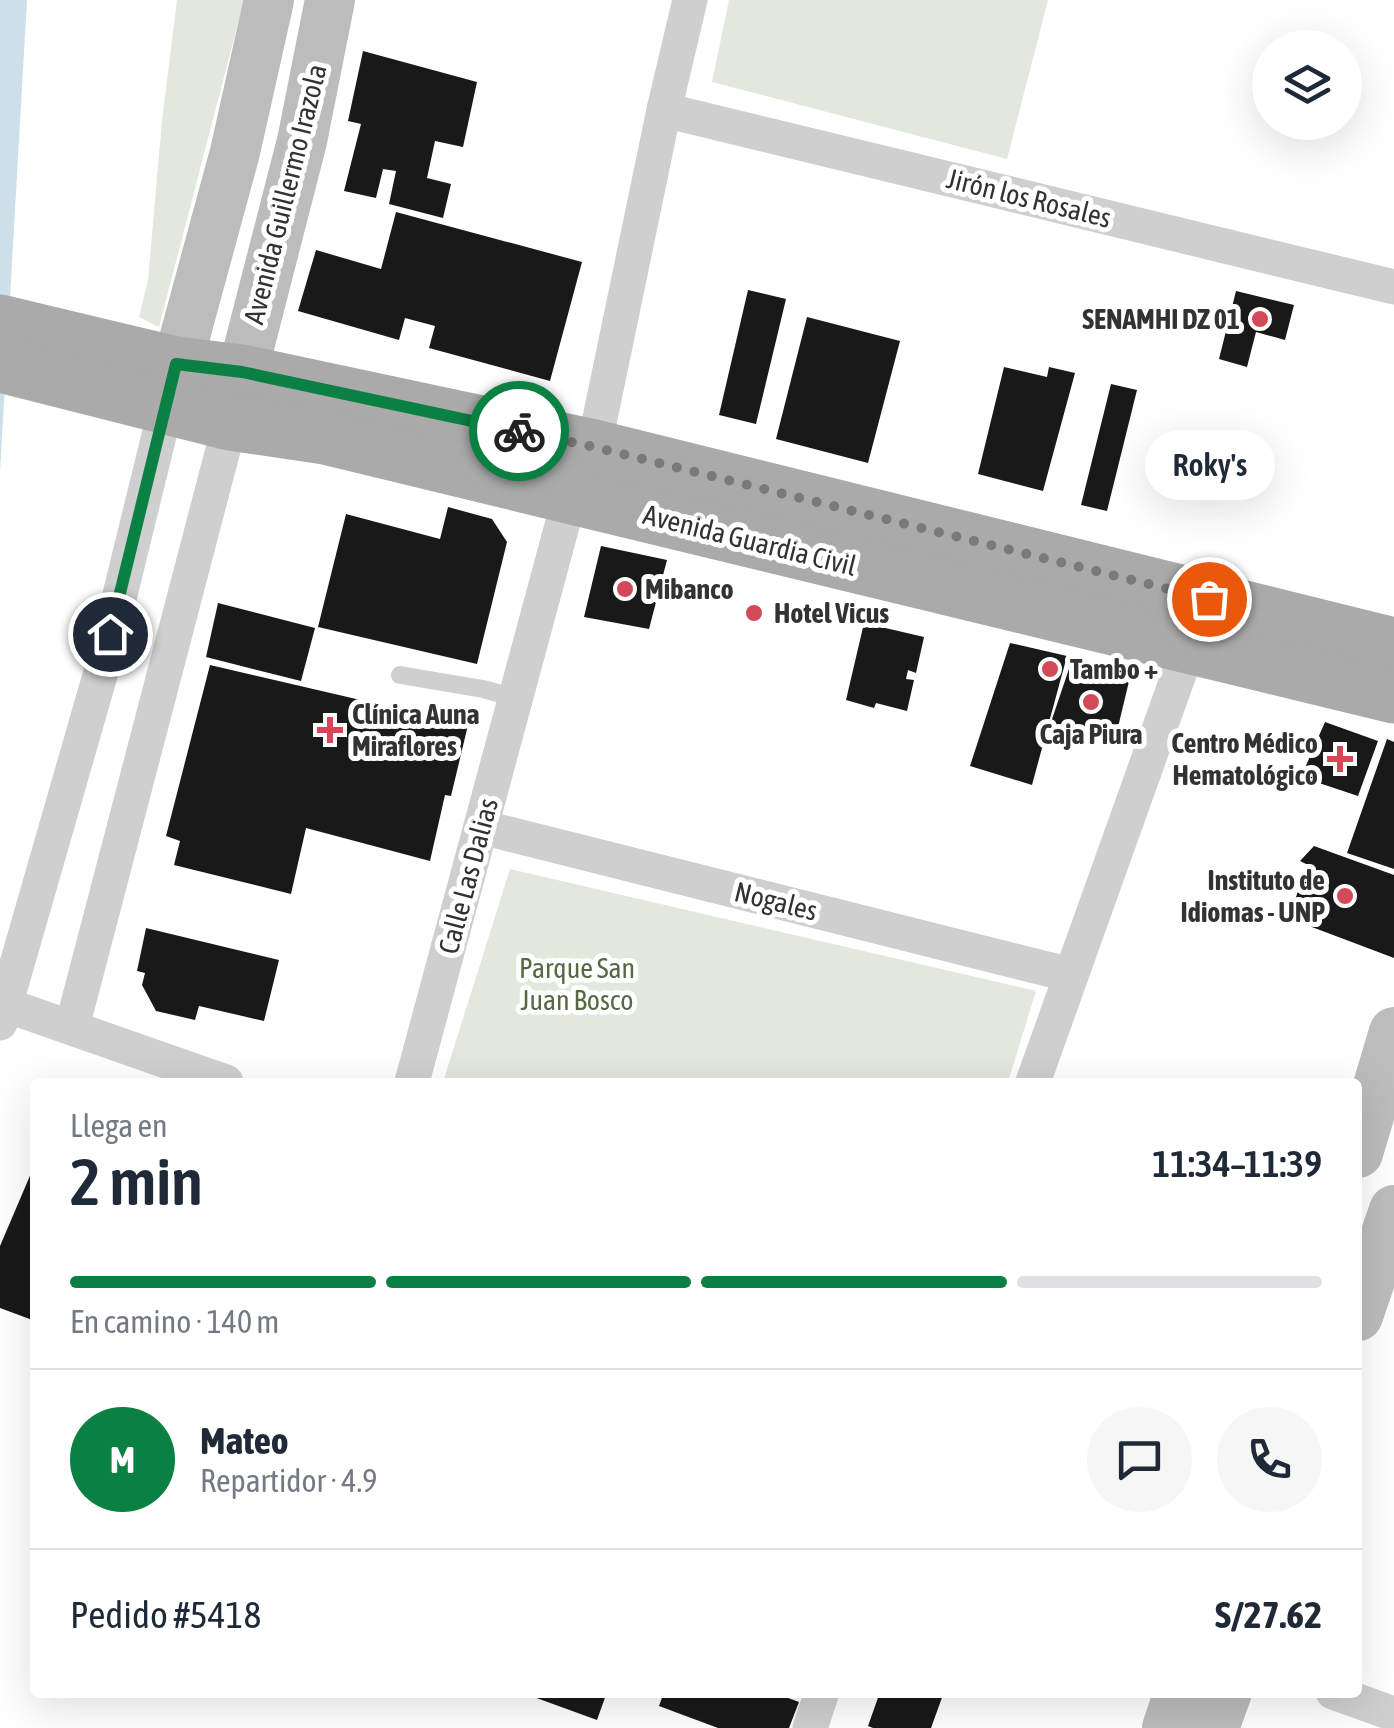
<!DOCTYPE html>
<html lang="es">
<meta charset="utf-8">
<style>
:root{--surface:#fff;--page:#f6f6f7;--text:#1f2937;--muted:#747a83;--line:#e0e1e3;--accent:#0b8043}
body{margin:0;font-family:"Asap Condensed",sans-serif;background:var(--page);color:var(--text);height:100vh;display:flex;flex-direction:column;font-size:38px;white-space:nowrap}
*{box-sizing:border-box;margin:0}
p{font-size:32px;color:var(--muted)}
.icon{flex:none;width:55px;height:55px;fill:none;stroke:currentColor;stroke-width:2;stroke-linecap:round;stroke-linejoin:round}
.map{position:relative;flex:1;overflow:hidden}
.drawer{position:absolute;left:30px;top:1078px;width:1332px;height:620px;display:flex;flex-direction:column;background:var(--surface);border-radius:10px;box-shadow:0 10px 40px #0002}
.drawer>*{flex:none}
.buttons{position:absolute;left:1252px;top:30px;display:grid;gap:20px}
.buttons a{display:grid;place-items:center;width:110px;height:110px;border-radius:50%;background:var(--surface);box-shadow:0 10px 40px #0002;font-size:50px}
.pin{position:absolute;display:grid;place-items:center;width:85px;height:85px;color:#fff;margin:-42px;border:5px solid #fff;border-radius:50%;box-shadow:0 2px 10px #0007}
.courier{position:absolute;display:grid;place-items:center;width:100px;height:100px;margin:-50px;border:8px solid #0b8043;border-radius:50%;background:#fff;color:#222;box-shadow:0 2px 12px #0007}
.bubble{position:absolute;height:70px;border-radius:35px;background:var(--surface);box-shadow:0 10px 40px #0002;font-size:32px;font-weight:600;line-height:70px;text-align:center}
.headline em{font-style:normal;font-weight:600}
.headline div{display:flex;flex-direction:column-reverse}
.headline{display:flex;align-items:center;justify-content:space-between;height:170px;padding:0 40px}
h1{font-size:65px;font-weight:600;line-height:75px}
.bar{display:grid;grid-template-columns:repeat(4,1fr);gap:15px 10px;align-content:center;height:120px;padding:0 40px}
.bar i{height:12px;border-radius:8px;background:var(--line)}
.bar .active{background:var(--accent)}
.bar p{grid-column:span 4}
.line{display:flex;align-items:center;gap:25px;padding:0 40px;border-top:2px solid var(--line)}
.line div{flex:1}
.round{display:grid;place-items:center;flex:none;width:105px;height:105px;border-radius:52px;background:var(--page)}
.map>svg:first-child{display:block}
.green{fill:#e2e8dc}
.water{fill:#cddfe8}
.building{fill:#191919}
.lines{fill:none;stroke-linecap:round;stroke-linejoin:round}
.service{stroke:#cfcfcf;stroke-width:18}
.minor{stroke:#cfcfcf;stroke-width:35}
.secondary{stroke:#bcbcbc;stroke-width:50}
.primary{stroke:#aaa;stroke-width:55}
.done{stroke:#7a7a7a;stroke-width:10;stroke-dasharray:0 18}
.route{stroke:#0b8043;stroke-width:12}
.poi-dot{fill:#d34958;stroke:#fff;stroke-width:4}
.labels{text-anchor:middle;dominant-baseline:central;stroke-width:10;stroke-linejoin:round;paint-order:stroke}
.street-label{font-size:28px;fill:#323232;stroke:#fff}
.poi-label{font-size:28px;font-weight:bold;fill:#323232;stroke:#fff;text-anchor:start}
.park-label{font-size:28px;fill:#566943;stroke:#fff}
</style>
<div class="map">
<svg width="1394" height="1728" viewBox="0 0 1394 1728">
<rect width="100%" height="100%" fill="#fff"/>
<g class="green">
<path d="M177,0H244L159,327L139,317L148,280L162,121Z"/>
<path d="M729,0H1048L1007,159L712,82Z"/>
<path d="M510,869L1036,991L1008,1082H443Z"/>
</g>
<path class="water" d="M0,0H27L0,472Z"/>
<g class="building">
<path d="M363,51L477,82L463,147L435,141L427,178L451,184L443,218L389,204L396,171L383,169L376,198L344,191L361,124L348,121Z"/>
<path d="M396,212L582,262L550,381L429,348L435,326L405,318L399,340L298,311L316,250L381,269Z"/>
<path d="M748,290L786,299L756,424L719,415Z"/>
<path d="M1236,291L1294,305L1285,340L1256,332L1247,367L1219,359Z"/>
<path d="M807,317L900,341L868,463L776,439Z"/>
<path d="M1004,367L1047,377L1049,367L1075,373L1043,491L978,474Z"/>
<path d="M1111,384L1137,390L1107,511L1081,505Z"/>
<path d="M448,507L492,519L507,542L477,664L318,627L346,514L440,539Z"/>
<path d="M601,546L667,560L649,629L584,617Z"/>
<path d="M218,603L315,628L301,681L206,657Z"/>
<path d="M864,623L924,637L916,673L908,670L906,679L914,680L907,711L876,703L874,708L846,700Z"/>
<path d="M1010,643L1067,656L1032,785L970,766Z"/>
<path d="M1073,657L1131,673L1113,748L1048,731Z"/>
<path d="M210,665L468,725L451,796L445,795L430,861L306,828L291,894L174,865L180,841L166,836Z"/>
<path d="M1325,722L1378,741L1358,796L1301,777Z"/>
<path d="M1387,739L1394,742V869L1347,853Z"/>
<path d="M1314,846L1394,875V958L1288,918L1308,865L1300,861Z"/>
<path d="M146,928L279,960L264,1021L199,1006L195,1020L156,1011L142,985L145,973L137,971Z"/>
<path d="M35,1164V1321L0,1308V1246Z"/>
<path d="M520,1692H607L597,1720Z"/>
<path d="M664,1692H772L799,1702L789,1728H718L659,1706Z"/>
<path d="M880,1692H944L931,1728H873L868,1726Z"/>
</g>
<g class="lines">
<path class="service" d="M400,675L483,689L515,698"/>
<g class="minor">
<path d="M664,110L1394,287"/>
<path d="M594,447L664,110L690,0"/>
<path d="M481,827L1071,975"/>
<path d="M6,1005L226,1082"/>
<path d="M0,1023L101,672L166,407"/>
<path d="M72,1027L230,423"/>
<path d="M412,1082L570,496"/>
<path d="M1033,1082L1189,646"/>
<path d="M1333,1692L1394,1714"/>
<path d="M810,1728L822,1692"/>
</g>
<g class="secondary">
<path d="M167,402L235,152L269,0"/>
<path d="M232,413L302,141L330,0"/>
<path d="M1358,1153L1394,1032"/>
<path d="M1358,1316L1394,1210"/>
<path d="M1167,1728L1179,1692"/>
<path d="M1214,1728L1227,1692"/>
</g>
<g class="primary">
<path d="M0,322L176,364L242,372L594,447L1394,645"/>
<path d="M0,365L230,423L325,437L1394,696"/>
</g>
</g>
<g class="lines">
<path class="done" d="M519,431L594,447L1209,599"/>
<path class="route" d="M110,634L176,364L242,372L519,431"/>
</g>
<g class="poi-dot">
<circle cx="1260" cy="319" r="10"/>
<circle cx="625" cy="589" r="10"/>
<circle cx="754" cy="613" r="10"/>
<circle cx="1050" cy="669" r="10"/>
<circle cx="1091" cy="702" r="10"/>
<path d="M325 715h10v10h10v10h-10v10h-10v-10h-10v-10h10z"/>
<path d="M1335 744h10v10h10v10h-10v10h-10v-10h-10v-10h10z"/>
<circle cx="1345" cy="896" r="10"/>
</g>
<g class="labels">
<g class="street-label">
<text transform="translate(285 194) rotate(-76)">Avenida Guillermo Irazola</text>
<text transform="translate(1029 198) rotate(14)">Jirón los Rosales</text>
<text transform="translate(750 540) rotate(14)">Avenida Guardia Civil</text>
<text transform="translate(468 876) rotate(-75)">Calle Las Dalias</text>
<text transform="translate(776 901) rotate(14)">Nogales</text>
</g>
<g class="poi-label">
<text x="1240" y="319" text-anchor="end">SENAMHI DZ 01</text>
<text x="645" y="589">Mibanco</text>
<text x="774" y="613">Hotel Vicus</text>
<text x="1070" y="669">Tambo +</text>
<text x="352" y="714">Clínica Auna<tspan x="352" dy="32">Miraflores</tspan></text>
<text x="1091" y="734" text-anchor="middle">Caja Piura</text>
<text x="1318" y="743" text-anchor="end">Centro Médico<tspan x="1318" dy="32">Hematológico</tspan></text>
<text x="1325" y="880" text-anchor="end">Instituto de<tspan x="1325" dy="32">Idiomas - UNP</tspan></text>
</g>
<g class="park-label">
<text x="577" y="968">Parque San<tspan x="577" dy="32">Juan Bosco</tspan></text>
</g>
</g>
</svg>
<div class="buttons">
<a><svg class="icon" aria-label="layers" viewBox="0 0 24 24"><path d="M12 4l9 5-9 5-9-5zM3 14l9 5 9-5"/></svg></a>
</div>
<div class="pin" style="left:1209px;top:599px;background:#ea580c"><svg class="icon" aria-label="bag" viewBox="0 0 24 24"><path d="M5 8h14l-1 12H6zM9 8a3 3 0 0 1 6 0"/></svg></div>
<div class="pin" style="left:110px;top:634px;background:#1f2937"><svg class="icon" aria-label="home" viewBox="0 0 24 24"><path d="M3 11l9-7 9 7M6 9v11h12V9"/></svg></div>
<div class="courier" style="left:519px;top:431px"><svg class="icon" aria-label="bike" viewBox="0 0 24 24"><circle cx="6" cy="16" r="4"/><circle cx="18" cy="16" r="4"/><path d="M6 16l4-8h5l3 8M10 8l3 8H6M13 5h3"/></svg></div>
<div class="bubble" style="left:1145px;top:430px;width:130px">Roky's</div>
<section class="drawer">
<div class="headline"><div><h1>2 min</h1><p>Llega en</p></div><em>11:34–11:39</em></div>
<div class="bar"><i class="active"></i><i class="active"></i><i class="active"></i><i></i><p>En camino · 140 m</p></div>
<div class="line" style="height:180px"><b class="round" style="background:var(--accent);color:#fff">M</b><div><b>Mateo</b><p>Repartidor · 4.9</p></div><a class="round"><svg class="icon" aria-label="chat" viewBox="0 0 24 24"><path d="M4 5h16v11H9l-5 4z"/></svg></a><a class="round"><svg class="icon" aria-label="phone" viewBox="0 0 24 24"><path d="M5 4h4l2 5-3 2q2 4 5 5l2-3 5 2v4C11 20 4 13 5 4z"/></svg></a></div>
<div class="line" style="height:130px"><div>Pedido #5418</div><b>S/27.62</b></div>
</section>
</div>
